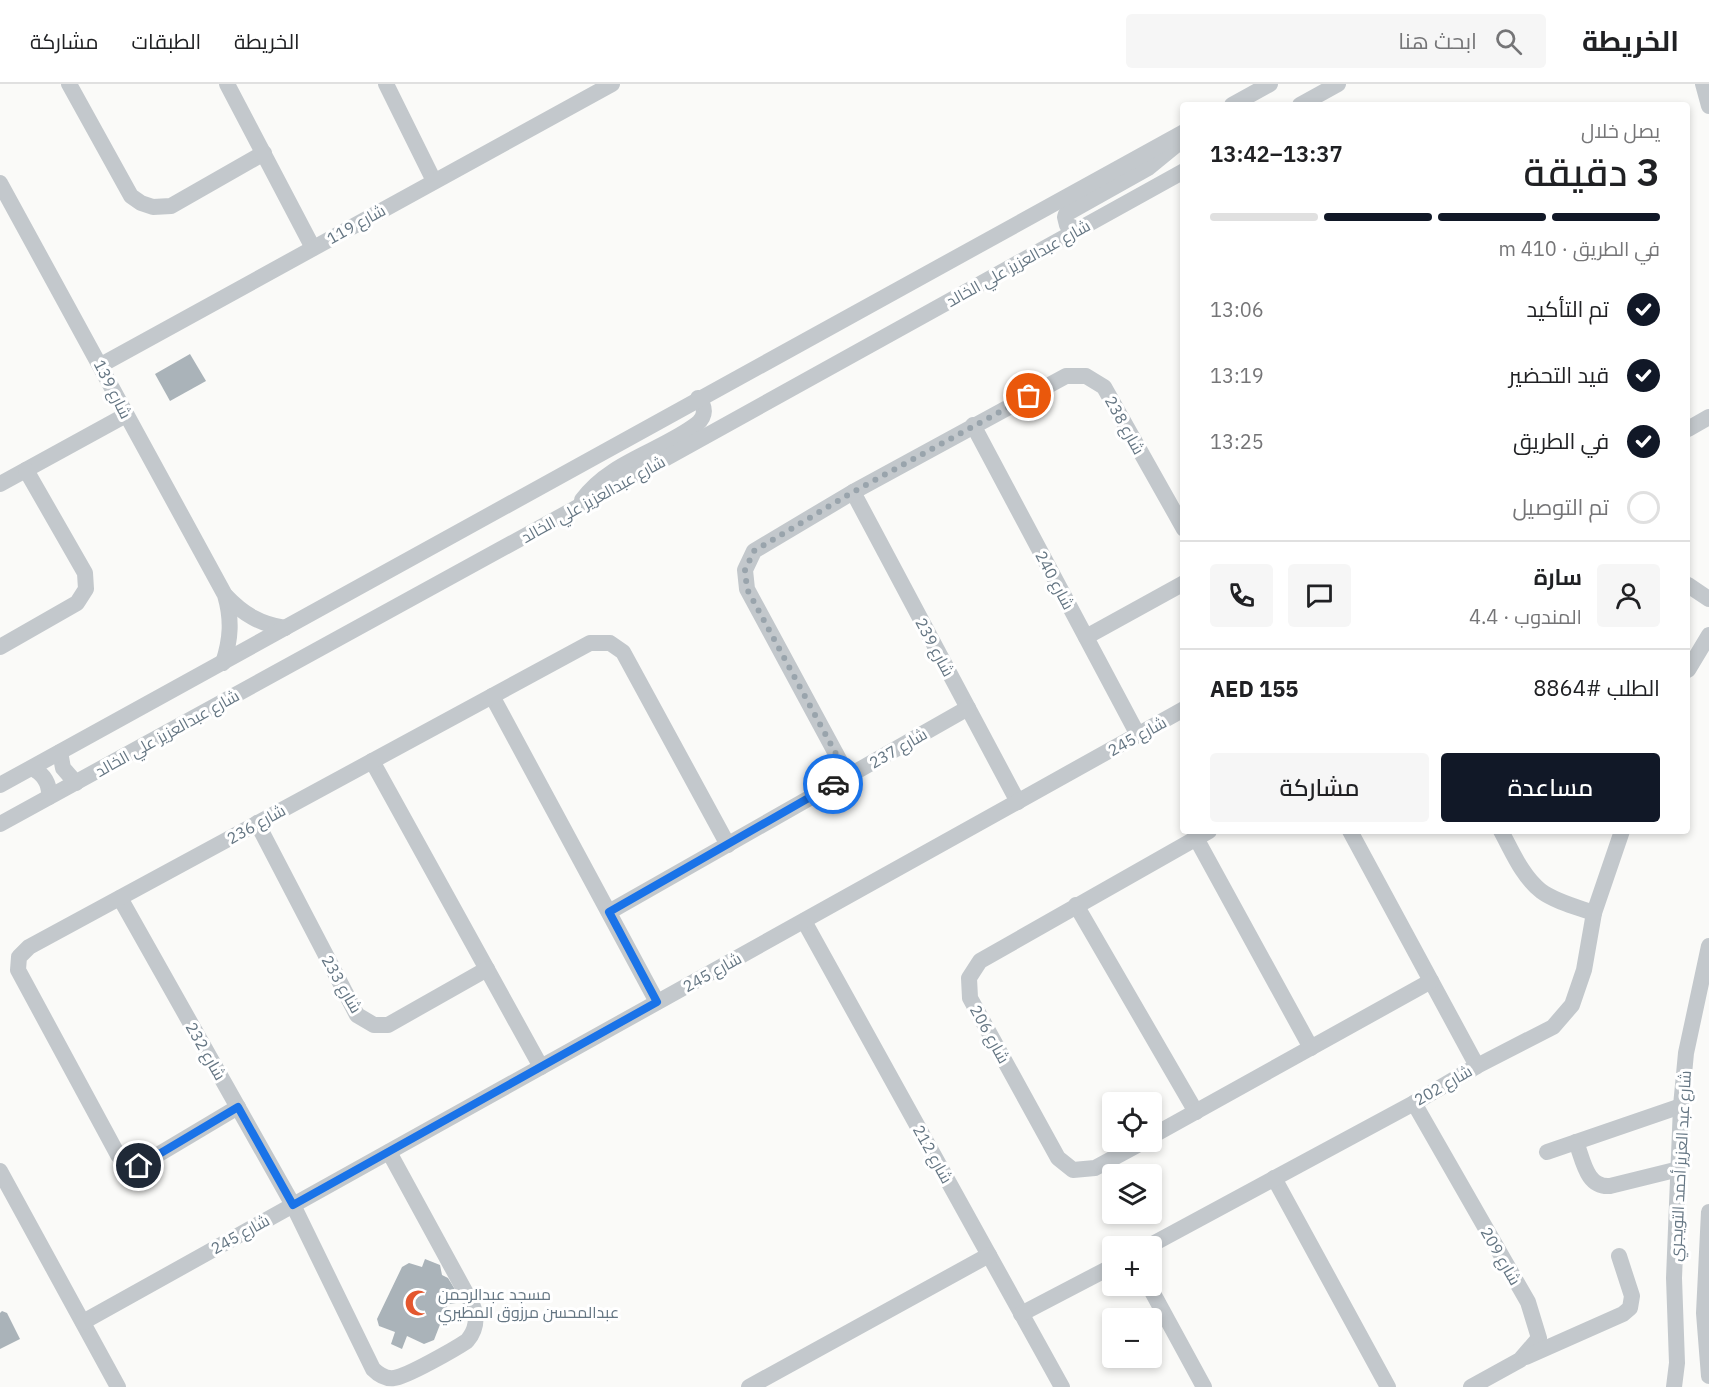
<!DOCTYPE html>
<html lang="ar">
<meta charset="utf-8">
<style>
:root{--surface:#fff;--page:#f6f6f6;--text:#202124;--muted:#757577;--line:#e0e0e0;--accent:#111827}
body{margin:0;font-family:"IBM Plex Sans",Cairo,sans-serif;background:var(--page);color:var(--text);direction:rtl;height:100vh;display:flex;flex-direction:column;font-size:22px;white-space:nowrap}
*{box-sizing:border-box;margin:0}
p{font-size:20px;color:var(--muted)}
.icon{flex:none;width:33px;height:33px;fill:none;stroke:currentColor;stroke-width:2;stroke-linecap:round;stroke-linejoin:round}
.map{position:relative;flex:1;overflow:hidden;direction:ltr}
.details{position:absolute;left:1180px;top:18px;width:510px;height:732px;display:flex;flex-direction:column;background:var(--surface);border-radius:6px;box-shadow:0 3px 9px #0003;direction:rtl}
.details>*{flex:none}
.buttons{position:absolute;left:1102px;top:1008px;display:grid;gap:12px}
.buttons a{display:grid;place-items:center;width:60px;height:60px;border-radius:6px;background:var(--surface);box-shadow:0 3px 9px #0003;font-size:30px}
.pin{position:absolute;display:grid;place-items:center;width:51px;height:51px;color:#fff;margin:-26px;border:3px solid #fff;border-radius:50%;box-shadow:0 2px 6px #0007}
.courier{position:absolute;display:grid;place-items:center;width:60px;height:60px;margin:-30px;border:4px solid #1a73e8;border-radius:50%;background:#fff;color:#222;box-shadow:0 2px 8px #0007}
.overview em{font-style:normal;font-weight:600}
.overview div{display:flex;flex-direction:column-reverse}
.overview{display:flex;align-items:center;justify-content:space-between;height:102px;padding:0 30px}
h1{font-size:39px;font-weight:600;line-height:45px}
.bar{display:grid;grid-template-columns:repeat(4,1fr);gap:9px 6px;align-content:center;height:72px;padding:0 30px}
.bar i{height:8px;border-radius:4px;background:var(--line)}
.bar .on{background:var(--accent)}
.bar p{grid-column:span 4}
.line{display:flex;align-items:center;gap:15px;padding:0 30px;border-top:2px solid var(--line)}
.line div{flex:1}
.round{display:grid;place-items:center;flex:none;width:63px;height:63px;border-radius:6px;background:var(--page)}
ol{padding:0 30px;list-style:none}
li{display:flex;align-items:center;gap:18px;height:66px}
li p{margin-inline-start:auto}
li .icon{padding:6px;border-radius:50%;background:var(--accent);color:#fff;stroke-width:4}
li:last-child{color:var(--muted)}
li i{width:33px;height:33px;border:3px solid var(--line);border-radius:50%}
.primary-button{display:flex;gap:12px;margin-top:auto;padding:12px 30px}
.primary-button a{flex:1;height:69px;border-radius:6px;background:var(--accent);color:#fff;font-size:24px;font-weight:600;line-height:69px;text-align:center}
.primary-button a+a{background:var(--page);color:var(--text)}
header{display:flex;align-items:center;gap:36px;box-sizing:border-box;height:84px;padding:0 30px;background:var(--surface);border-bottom:2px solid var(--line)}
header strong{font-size:28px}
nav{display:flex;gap:33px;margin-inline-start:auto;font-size:21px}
.search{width:420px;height:54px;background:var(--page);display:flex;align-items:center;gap:15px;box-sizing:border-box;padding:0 21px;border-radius:6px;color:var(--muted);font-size:22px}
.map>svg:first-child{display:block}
.building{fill:#aab3b9}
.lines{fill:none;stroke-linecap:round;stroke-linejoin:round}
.minor{stroke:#c3c8cc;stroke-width:16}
.done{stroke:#99a4ac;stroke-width:6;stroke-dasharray:0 10.8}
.route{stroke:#1a73e8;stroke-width:8}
.labels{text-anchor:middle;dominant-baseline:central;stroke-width:6;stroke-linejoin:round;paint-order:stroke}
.street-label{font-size:16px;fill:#657683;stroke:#fff}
.poi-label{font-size:16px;fill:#657683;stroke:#fff;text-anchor:start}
</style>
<header>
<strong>الخريطة</strong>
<div class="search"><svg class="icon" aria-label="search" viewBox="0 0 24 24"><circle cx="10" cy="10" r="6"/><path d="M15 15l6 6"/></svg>ابحث هنا</div>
<nav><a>الخريطة</a><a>الطبقات</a><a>مشاركة</a></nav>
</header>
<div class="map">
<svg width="1709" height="1303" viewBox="0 0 1709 1303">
<rect width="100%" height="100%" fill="#fafaf8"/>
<g class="building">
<path d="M190,270L206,297L170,317L155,290Z"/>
<path d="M425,1175L440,1181L442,1191L448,1194L459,1212L456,1219L448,1220L434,1256L424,1260L407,1252L402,1265L391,1260L395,1248L379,1242L377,1235L402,1183L409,1179L422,1183Z"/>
<path d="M2,1227L7,1229L20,1255L0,1265V1229Z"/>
</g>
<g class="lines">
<g class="minor">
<path d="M69,0L131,112L141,119L153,123L171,122L264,69"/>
<path d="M227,0L313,164"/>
<path d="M386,0L434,97"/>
<path d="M1703,0L1709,22"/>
<path d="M1232,21L1270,0"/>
<path d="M1300,21L1338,0"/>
<path d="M0,99L225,511C232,535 231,555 223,579"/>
<path d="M1079,146L1067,141L1065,133L1066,130L1148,84L1181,57"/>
<path d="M101,281L612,0"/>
<path d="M973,341L1138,651"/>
<path d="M1688,345L1709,333"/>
<path d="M0,400L126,331"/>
<path d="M853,408L1018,718"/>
<path d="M582,416C611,377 660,368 697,340C706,332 706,323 698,314"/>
<path d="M1688,501L1709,515"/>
<path d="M226,512C243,530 260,540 285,544"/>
<path d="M1086,553L1184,499"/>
<path d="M0,563L77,519L86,505L85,489L26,386"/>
<path d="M1688,586L1709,551"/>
<path d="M492,612L657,918"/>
<path d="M60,668L63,684L76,699"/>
<path d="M372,677L541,983"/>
<path d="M32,684C44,690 50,700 49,713"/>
<path d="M848,692L747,505L745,486L754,467L853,408L1066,292H1086L1104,303L1184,445"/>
<path d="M0,701L1184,48"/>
<path d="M257,739L357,931L374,941H388L487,885"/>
<path d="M0,740L576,424L1184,87"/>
<path d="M1350,747L1477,982"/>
<path d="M1501,747C1512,767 1522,792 1541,807C1556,818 1577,823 1594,829"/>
<path d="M1196,754L1311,964"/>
<path d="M120,814L293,1121L373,1285C379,1291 386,1295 394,1294C406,1293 455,1265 467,1257C477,1245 478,1234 472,1220L389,1068"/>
<path d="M1076,821L1196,1028"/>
<path d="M609,828L968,624"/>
<path d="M804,837L1062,1303"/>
<path d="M1414,1019L1528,1218L1539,1254L1520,1276L1471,1303"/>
<path d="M238,1023L139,1082L128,1081L118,1071L18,886L19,873L29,863L590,559H610L623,568L728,761"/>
<path d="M1152,1052L1431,897"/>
<path d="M1143,1058L1095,1084L1073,1086L1058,1074L970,914L969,894L980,877L1209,747"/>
<path d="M1576,1058C1583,1075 1586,1104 1610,1102L1679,1085"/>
<path d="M1547,1068L1681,1022"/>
<path d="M0,1087L118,1303"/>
<path d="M1274,1094L1388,1303"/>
<path d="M1709,1128L1704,1229L1709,1292"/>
<path d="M1149,1162L1414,1019L1477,982L1553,943L1572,921L1584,886L1594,829L1622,747"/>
<path d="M1149,1202L1204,1303"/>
<path d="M1021,1230L1113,1182"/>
<path d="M83,1238L1184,625"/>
<path d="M1526,1273L1623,1230L1630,1224L1632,1212L1619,1172"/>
<path d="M749,1303L989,1171"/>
<path d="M1674,1303L1677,1279L1674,1194L1681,1022L1686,969L1709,862"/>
</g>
</g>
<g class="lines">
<path class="done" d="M833,700L848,692L747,505L745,486L754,467L853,408L1029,312"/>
<path class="route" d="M139,1082L238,1023L293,1121L657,918L609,828L833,700"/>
</g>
<defs>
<g id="mosque-bare" transform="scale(2.07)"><path d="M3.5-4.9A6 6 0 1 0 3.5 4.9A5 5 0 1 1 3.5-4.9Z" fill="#e4572e" stroke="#fff" stroke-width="2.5" paint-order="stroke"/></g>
</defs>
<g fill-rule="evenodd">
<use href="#mosque-bare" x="418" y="1219"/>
</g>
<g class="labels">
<g class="street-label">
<text transform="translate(356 140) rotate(-29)">شارع 119</text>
<text transform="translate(1018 179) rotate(-29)">شارع عبدالعزيز علي الخالد</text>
<text transform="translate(113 305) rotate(63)">شارع 139</text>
<text transform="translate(1125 341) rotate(61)">شارع 238</text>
<text transform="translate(593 415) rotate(-29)">شارع عبدالعزيز علي الخالد</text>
<text transform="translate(1055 496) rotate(62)">شارع 240</text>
<text transform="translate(935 563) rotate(62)">شارع 239</text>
<text transform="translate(167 649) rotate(-29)">شارع عبدالعزيز علي الخالد</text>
<text transform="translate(1137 652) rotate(-29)">شارع 245</text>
<text transform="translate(898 664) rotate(-30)">شارع 237</text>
<text transform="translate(256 740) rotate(-29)">شارع 236</text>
<text transform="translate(712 888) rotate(-29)">شارع 245</text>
<text transform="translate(342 900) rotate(60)">شارع 233</text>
<text transform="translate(990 950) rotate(61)">شارع 206</text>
<text transform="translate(206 967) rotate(60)">شارع 232</text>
<text transform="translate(1443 1001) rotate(-30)">شارع 202</text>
<text transform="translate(933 1070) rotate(61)">شارع 212</text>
<text transform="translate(1680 1082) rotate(-87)">شارع عبد العزيز أحمد التويجري</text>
<text transform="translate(240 1150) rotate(-29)">شارع 245</text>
<text transform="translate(1501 1172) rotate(60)">شارع 209</text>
</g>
<g class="poi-label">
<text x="438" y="1210">مسجد عبدالرحمن<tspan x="438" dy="18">عبدالمحسن مرزوق المطيري</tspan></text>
</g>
</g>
</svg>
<div class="buttons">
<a><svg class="icon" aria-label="locate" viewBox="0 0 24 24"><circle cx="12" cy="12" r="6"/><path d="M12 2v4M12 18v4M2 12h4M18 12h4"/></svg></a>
<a><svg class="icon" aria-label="layers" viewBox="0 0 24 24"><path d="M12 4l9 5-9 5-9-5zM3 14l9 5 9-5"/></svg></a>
<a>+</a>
<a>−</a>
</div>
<div class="pin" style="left:1029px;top:312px;background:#ea580c"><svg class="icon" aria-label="bag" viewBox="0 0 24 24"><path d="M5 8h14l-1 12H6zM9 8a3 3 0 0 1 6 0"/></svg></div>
<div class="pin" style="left:139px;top:1082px;background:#1f2937"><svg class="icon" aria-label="home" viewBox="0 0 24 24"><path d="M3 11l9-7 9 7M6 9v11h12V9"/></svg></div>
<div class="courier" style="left:833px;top:700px"><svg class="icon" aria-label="car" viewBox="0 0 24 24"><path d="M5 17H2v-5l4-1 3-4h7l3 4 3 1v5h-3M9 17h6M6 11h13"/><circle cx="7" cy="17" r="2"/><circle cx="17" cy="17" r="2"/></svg></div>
<section class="details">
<div class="overview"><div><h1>3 دقيقة</h1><p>يصل خلال</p></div><em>13:37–13:42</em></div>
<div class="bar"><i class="on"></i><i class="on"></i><i class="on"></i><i></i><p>في الطريق · 410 m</p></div>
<ol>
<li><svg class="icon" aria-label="check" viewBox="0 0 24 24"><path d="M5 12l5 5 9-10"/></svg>تم التأكيد<p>13:06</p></li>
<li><svg class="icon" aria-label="check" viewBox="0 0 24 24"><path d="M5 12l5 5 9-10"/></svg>قيد التحضير<p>13:19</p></li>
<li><svg class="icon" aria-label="check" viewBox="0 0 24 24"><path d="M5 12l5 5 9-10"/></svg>في الطريق<p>13:25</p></li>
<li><i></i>تم التوصيل</li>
</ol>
<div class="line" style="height:108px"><a class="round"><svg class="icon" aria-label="person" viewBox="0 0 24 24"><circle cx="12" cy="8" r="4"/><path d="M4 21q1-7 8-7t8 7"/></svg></a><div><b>سارة</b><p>المندوب · 4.4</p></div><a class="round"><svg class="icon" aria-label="chat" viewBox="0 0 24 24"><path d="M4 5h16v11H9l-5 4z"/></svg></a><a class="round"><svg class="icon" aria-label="phone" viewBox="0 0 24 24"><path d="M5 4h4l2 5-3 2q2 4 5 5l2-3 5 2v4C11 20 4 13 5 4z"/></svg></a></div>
<div class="line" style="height:78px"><div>الطلب #8864</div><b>AED 155</b></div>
<div class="primary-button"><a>مساعدة</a><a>مشاركة</a></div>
</section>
</div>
